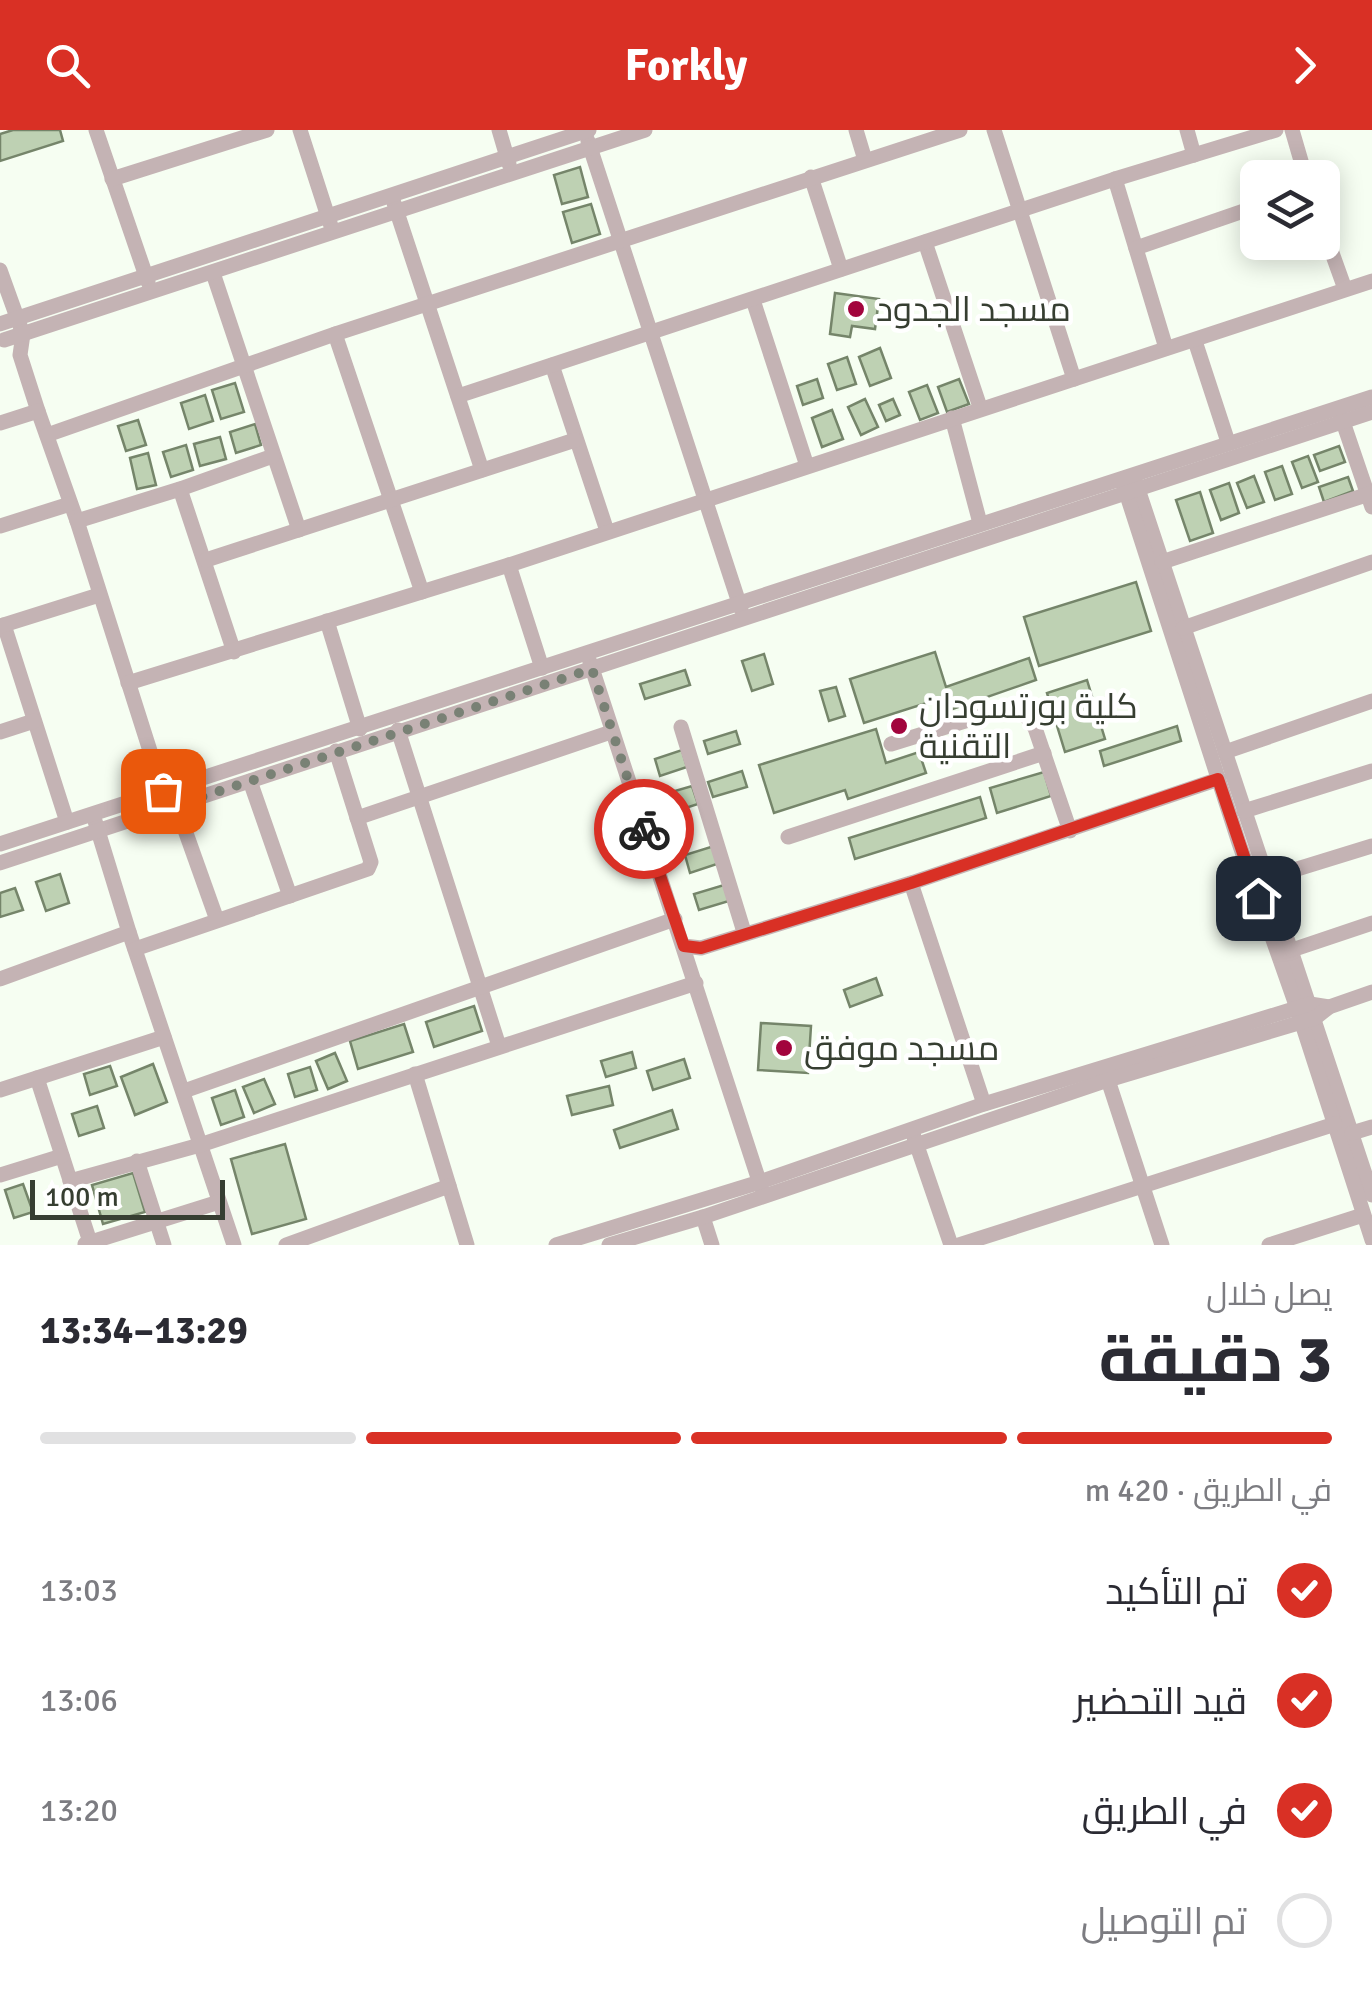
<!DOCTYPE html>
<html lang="ar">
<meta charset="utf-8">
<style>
:root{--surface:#fff;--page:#f7f7f7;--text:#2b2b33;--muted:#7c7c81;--line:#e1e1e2;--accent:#d93025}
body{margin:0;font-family:Signika,Cairo,sans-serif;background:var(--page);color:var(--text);direction:rtl;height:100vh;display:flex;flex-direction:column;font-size:38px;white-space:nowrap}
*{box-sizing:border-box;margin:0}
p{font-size:32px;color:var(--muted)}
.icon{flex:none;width:55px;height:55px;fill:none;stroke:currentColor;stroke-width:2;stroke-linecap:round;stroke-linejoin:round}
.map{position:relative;height:1115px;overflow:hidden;direction:ltr}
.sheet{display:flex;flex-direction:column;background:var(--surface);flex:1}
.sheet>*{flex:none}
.controls{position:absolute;left:1240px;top:30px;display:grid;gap:20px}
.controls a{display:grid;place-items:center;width:100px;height:100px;border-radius:15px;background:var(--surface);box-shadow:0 5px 25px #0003;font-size:50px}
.scale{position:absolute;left:30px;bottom:25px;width:195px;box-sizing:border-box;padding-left:10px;border:5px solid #363e31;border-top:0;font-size:28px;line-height:35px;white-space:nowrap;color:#363e31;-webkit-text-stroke:8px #fff;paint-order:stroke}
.pin{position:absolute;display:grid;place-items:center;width:85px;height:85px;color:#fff;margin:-42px;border-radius:20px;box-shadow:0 5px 15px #0006}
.courier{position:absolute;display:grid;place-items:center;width:100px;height:100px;margin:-50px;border:8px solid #d93025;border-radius:50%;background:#fff;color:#222;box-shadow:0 2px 12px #0007}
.summary em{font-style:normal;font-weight:700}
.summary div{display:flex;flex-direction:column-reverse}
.summary{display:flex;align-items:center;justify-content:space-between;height:170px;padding:0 40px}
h1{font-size:65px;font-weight:700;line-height:75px}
.bar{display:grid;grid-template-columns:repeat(4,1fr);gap:15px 10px;align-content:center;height:120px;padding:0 40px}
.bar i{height:12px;border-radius:8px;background:var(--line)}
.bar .selected{background:var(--accent)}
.bar p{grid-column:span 4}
ol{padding:0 40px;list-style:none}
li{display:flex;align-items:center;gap:30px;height:110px}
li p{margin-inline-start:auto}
li .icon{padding:10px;border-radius:50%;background:var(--accent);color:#fff;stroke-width:4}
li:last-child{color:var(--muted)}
li i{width:55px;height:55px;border:5px solid var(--line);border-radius:50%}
header{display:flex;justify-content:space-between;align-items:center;height:130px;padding:0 40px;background:var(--accent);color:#fff;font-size:45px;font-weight:700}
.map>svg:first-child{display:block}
.building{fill:#bed1b3;stroke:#75856a;stroke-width:2.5}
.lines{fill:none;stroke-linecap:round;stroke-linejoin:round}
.minor{stroke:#c4b3b4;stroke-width:15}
.done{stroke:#798175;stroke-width:10;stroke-dasharray:0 18}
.route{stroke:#d93025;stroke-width:12}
.poi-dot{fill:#a2043d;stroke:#fff;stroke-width:4}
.labels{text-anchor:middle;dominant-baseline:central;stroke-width:9;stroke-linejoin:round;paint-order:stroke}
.poi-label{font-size:35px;fill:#363e31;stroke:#fff;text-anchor:start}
</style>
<header><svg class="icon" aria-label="forward" viewBox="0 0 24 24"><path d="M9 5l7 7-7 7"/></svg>Forkly<svg class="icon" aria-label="search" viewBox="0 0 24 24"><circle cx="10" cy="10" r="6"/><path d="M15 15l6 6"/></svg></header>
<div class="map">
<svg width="1372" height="1115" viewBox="0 0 1372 1115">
<rect width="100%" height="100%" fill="#f6fef2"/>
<g class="building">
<path d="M13,0H60L63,11L0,31V4Z"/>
<path d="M580,37L588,67L562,74L554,45Z"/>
<path d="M591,74L600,104L572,113L563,82Z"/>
<path d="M835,163L879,169L875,199L852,196L850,207L830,204Z"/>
<path d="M880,218L891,248L870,256L859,227Z"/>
<path d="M847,227L856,254L837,260L828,234Z"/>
<path d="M817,249L823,268L803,275L797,256Z"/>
<path d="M959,249L969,274L947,282L938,257Z"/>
<path d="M235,253L244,282L221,289L212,260Z"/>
<path d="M927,255L938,283L920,290L909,262Z"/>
<path d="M205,265L213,291L189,299L181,273Z"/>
<path d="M865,269L878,297L861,305L848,277Z"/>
<path d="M893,269L900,285L886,291L879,275Z"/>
<path d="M832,280L843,309L822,317L812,288Z"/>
<path d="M138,290L146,315L126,321L118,296Z"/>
<path d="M255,294L261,315L236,323L230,302Z"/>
<path d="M220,307L226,329L200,336L194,314Z"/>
<path d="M186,315L193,340L171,347L163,322Z"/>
<path d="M1339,316L1345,332L1320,341L1314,325Z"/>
<path d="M148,323L156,355L137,359L130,328Z"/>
<path d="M1308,326L1318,352L1302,358L1292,332Z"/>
<path d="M1282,336L1292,364L1275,370L1265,342Z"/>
<path d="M1254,346L1264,372L1247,378L1237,353Z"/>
<path d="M1348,347L1353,361L1324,372L1319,357Z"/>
<path d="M1229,353L1239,383L1221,390L1210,360Z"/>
<path d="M1200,362L1213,403L1190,411L1176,370Z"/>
<path d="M1136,452L1151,501L1039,536L1024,487Z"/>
<path d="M935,522L946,557L1029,528L1036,550L947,581L942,568L864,593L850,549Z"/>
<path d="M764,524L773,554L752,561L742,531Z"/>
<path d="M685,540L690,555L645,569L640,554Z"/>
<path d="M1087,550L1105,609L1065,622L1047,563Z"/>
<path d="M836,557L845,586L829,591L820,561Z"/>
<path d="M1177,596L1181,611L1104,636L1100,621Z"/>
<path d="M876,599L886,633L919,622L926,643L848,669L845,660L774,683L759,635Z"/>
<path d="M736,601L740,614L708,624L704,611Z"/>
<path d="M682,620L687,637L660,646L655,629Z"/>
<path d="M742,641L747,657L713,667L708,652Z"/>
<path d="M1044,642L1051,666L997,683L990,658Z"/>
<path d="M692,656L698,674L667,684L661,665Z"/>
<path d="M980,667L986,688L855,729L849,708Z"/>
<path d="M714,716L720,733L690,743L685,725Z"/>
<path d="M60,744L69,773L46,781L36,752Z"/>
<path d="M724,755L729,771L699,780L694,764Z"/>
<path d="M15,758L23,780L0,787V763Z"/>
<path d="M876,848L882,865L850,877L844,860Z"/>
<path d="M474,876L482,901L434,917L426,892Z"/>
<path d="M761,893L811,896L808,943L758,940Z"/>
<path d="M404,894L413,922L358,939L350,911Z"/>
<path d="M632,922L636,938L606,947L601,931Z"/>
<path d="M335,923L347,951L328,959L316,931Z"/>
<path d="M684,929L690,948L653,960L647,941Z"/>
<path d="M153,934L167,972L135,985L121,947Z"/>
<path d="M110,936L117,956L90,965L84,944Z"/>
<path d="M310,937L317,960L295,967L288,944Z"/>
<path d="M264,949L275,974L254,983L243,957Z"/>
<path d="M609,956L613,975L572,985L567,966Z"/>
<path d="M235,960L244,987L221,995L212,968Z"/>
<path d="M97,976L104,998L79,1006L72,984Z"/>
<path d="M672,980L678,999L620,1018L614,1000Z"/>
<path d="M285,1014L306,1089L252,1104L231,1029Z"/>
<path d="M133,1043L145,1082L103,1094L92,1055Z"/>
<path d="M23,1054L33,1082L14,1088L5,1060Z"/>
</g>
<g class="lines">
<g class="minor">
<path d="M96,0L148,152"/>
<path d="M300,0L331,96"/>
<path d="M499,0L509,34"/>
<path d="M856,0L865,30"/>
<path d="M994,0L1074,249"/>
<path d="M1187,0L1194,25"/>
<path d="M1292,0L1306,48"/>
<path d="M588,11L741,479"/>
<path d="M811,47L841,139"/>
<path d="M112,49L267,0"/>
<path d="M1115,49L1166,218"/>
<path d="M394,73L482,340"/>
<path d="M1322,95L1345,159"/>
<path d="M925,112L980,277"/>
<path d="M1136,118L1258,76"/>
<path d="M0,140L23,204L20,225L38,281L77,391L165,668"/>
<path d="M213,143L299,400"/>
<path d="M753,170L807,336"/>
<path d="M0,194L589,0"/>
<path d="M335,204L422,462"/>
<path d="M4,210L645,0"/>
<path d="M1195,211L1228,312"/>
<path d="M552,235L607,401"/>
<path d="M458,266L1115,49L1276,0"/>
<path d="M1341,286L1372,377"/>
<path d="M952,288L980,393"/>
<path d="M0,293L38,281"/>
<path d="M47,305L335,204L960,0"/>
<path d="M1134,347L1372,1065"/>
<path d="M1123,353L1239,713L1297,878L1372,1110"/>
<path d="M180,359L234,522"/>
<path d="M77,391L180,359L273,326"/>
<path d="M0,396L70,374"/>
<path d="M206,430L575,310"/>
<path d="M1162,432L1372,363"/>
<path d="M509,435L542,538"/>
<path d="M327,491L360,599"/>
<path d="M4,495L67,692"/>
<path d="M0,496L99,465"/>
<path d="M1183,498L1372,432"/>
<path d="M590,532L761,1057"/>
<path d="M128,553L509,435L1372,151"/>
<path d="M681,597L744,802"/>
<path d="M398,600L499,916"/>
<path d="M0,602L34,591"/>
<path d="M891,614L1010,577L1027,587L1035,598L1070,701"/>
<path d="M1225,622L1372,571"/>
<path d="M250,651L290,766"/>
<path d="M176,675L217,790"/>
<path d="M1244,681L1372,641"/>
<path d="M357,688L611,602"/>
<path d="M95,691L129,802L234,1115"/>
<path d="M788,707L1044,623"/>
<path d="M0,714L1372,267"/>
<path d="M0,733L1372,282"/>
<path d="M1265,749L1372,716"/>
<path d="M911,753L984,974"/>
<path d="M684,816L701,818L911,753L1219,649"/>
<path d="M135,819L368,739L371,732L336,621"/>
<path d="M1292,820L1372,793"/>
<path d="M0,849L129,802"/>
<path d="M415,944L467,1115"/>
<path d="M37,948L91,1115"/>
<path d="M1108,950L1162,1115"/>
<path d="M0,960L164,907"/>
<path d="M184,961L675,789"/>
<path d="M1352,1003L1372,997"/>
<path d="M914,1007L951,1115"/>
<path d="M137,1031L164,1115"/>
<path d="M0,1045L62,1026"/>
<path d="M70,1051L200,1015L696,853"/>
<path d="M703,1087L712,1115"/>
<path d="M85,1114L219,1072"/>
<path d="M286,1115L449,1056"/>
<path d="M556,1115L760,1052L984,974L1310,874L1329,877"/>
<path d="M609,1115L703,1087L1108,950L1315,888L1329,877L1372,862"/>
<path d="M959,1115L1335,994"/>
<path d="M1269,1115L1363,1085"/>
</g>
</g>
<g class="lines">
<path class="done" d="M163,661L168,678L592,539L644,699"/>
<path class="route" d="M644,699L684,816L701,818L911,753L1218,649L1258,768"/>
</g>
<g class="poi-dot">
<circle cx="856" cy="179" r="10"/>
<circle cx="899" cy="596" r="10"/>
<circle cx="784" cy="918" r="10"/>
</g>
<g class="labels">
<g class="poi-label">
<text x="876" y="179">مسجد الجدود</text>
<text x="919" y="576">كلية بورتسودان<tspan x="919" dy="40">التقنية</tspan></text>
<text x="804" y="918">مسجد موفق</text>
</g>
</g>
</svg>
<div class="controls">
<a><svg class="icon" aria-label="layers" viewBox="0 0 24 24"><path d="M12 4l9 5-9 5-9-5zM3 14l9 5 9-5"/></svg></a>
</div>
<div class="scale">100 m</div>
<div class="pin" style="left:163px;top:661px;background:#ea580c"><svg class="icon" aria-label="bag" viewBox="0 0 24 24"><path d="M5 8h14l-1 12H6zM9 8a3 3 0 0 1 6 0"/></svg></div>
<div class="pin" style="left:1258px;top:768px;background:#1f2937"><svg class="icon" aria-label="home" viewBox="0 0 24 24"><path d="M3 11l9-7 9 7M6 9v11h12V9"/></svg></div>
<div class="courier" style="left:644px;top:699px"><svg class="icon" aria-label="bike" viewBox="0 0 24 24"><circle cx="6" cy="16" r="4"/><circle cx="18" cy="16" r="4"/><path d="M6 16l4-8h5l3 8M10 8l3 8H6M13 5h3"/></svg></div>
</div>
<section class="sheet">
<div class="summary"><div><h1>3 دقيقة</h1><p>يصل خلال</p></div><em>13:29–13:34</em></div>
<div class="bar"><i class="selected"></i><i class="selected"></i><i class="selected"></i><i></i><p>في الطريق · 420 m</p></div>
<ol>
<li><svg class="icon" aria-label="check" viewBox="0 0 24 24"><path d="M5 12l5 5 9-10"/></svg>تم التأكيد<p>13:03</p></li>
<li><svg class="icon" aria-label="check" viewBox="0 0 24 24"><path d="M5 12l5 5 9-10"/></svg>قيد التحضير<p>13:06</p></li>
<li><svg class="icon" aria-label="check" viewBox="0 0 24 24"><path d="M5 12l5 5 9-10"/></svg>في الطريق<p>13:20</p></li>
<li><i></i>تم التوصيل</li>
</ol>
</section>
